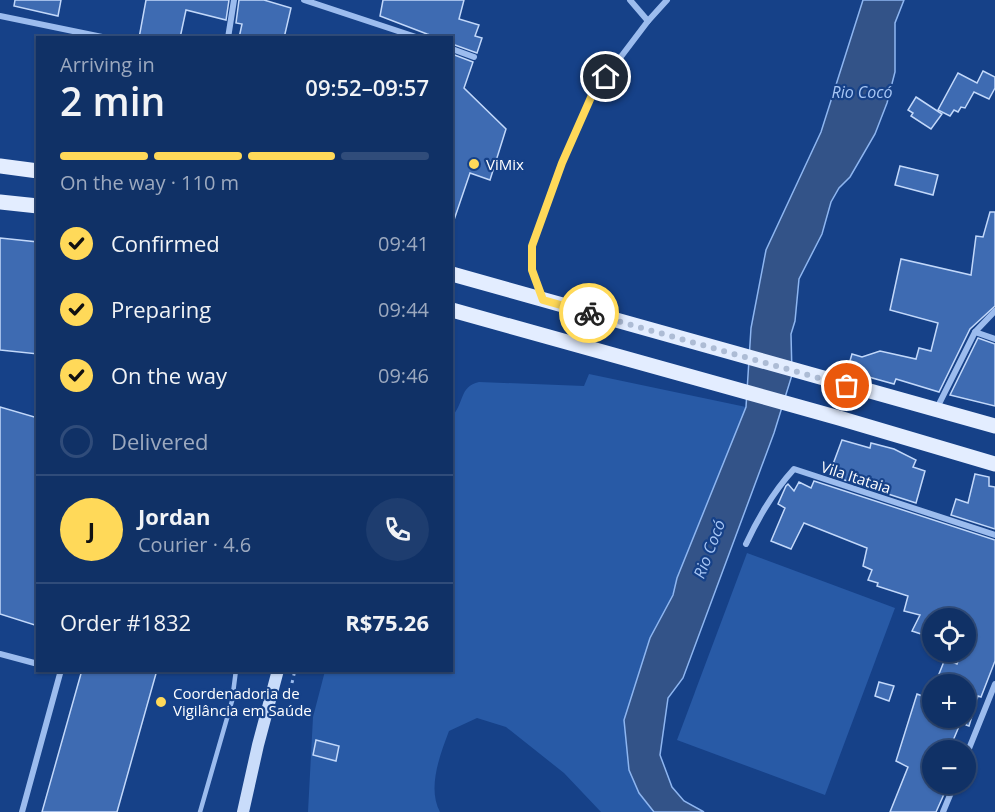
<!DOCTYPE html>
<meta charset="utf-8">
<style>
:root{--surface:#103166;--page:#1e3d6f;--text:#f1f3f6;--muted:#9ca9bf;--line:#304c7a;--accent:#ffd959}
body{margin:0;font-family:"Open Sans",sans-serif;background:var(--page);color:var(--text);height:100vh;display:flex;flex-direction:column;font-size:22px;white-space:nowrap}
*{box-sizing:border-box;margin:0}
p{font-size:20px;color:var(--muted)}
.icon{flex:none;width:33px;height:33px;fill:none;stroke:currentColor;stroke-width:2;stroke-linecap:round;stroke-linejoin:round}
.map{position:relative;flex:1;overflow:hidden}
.side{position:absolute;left:36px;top:36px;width:417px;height:636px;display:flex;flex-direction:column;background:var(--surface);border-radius:0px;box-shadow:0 2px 4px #0004,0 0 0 2px var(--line)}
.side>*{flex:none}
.buttons{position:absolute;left:922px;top:608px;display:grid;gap:12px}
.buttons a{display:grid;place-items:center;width:54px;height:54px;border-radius:50%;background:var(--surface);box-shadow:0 2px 4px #0004,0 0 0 2px var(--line);font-size:30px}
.pin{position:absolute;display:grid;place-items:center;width:51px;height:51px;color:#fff;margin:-26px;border:3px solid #fff;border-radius:50%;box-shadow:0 2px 6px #0007}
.courier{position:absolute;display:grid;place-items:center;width:60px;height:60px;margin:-30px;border:4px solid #ffd959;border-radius:50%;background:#fff;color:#222;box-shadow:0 2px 8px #0007}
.headline em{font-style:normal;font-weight:600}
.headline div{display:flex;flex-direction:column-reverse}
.headline{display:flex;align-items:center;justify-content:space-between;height:102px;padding:0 24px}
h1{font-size:39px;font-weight:600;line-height:45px}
.bar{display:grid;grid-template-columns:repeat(4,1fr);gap:9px 6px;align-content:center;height:72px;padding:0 24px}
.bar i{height:8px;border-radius:4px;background:var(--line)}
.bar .selected{background:var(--accent)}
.bar p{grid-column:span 4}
.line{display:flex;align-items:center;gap:15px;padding:0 24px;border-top:2px solid var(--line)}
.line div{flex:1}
.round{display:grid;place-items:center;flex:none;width:63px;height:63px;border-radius:32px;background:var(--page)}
ol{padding:0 24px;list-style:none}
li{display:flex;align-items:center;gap:18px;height:66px}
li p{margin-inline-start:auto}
li .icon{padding:6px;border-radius:50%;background:var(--accent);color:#111;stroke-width:4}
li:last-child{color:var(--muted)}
li i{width:33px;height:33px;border:3px solid var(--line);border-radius:50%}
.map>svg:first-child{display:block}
.green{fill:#285aa6}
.water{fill:#335388;stroke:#8eb6f1;stroke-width:1.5}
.building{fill:#3e6bb2;stroke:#c2d8fa;stroke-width:1.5}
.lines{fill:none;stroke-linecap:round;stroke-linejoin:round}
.path{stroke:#9cbcee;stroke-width:3;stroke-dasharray:3 4.5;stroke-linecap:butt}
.lane{stroke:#9cbcee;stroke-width:4.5}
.street{stroke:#9cbcee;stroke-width:6}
.secondary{stroke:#c9dcfa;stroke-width:12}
.primary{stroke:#e3edff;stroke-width:15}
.done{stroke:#adbcd5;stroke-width:6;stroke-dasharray:0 10.8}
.route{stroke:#ffd959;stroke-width:8}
.poi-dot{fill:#ffd959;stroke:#164188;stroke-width:2}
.labels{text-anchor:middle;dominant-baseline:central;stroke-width:4.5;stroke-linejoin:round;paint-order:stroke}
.poi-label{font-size:15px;fill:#fff;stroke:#164188;text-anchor:start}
.street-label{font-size:15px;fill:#fff;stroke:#164188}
.water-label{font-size:16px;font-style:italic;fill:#a8c7f6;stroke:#164188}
</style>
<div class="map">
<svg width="995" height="812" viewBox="0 0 995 812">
<rect width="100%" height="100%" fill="#164188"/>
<g class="green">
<path d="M589,374L746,407L677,578L673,595L650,638L639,793L654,812H601L564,773L506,727L477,718L449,731C440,755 427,788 440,812H308L313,717L325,671L452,670V416C464,405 459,386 479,382L584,386Z"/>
<path d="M747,553L895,608L825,795L677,740Z"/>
</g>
<path class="water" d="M863,0H904L895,23V72L887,103L875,134L850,177L839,188L831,202L822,234L799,279L795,321L791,334L792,375L774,433L683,678L668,698L660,755L672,787L684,801L704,812H654L639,793L629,770L624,720L650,638L673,595L677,578L746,407L751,328L766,250L821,132Z"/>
<g class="building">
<path d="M15,0H61L58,16L14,6Z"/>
<path d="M146,0H229L226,20L186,10L180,38H139Z"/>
<path d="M239,0H264L291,8L284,38H239L242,24L236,23Z"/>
<path d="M383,0H464L459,19L479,25L475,36L482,38L477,53L452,44V38H439L427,34L380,16Z"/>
<path d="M452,54L473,62L464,88L506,129L490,180L470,173L454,220L452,219Z"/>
<path d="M983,71L995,77V88L989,99L974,92L965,108L961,107L958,112L954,110L950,116L938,110L958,73L977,83Z"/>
<path d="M916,97L942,114L931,129L911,116L913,113L908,110Z"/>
<path d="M900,166L938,175L933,195L895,185Z"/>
<path d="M990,212H995V306L970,329L939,392L896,379L894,384L847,371L852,354L862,357L880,351L916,359L919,348L931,351L938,323L890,310L901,259L971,275L976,236L983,237Z"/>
<path d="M0,238L38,242V354L0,350Z"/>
<path d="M978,338L995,344V406L950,395Z"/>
<path d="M0,407L38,418V626L0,614Z"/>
<path d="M842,440L870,448L871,443L894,449L916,460L913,467L925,471L916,503L829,475Z"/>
<path d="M975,474L989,477V486L995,487V529L951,515L956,499L968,503Z"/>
<path d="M814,481L995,540V661L981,697L978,696L969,726L966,725V684H935L945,659L957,664L962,651H966L968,618H933V638L912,631L920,615L904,611L908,596L877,586L878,583L868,580L872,570L863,566L867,548L804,523L791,549L771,541L785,508L778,504L786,486L788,484L794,491L799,482L811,488Z"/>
<path d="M82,670H157L117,812H42Z"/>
<path d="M879,682L894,686L889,701L875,696Z"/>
<path d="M917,694L933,700V717H963L949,750H933V783H949L936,812H890L908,767L896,761Z"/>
<path d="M316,740L339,746L336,761L313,755Z"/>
</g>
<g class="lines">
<path class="path" d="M292,683L295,670"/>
<path class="lane" d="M200,812L232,701L236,670"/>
<g class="street">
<path d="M304,0L419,38"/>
<path d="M630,0L648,21"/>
<path d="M0,16L107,38"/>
<path d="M228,38L234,0"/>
<path d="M452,49L474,57"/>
<path d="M542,297L532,270V246L562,163L592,95L648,21L667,0"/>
<path d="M975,332L995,339"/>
<path d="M937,408L975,332L995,311"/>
<path d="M746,544C759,516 773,492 794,469L995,535"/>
<path d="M0,654L38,664"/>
<path d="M966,756L995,684"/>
<path d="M22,812L61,670"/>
<path d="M943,812L955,783"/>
</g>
<path class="secondary" d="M243,812L258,745L278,670"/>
<g class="primary">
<path d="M0,166L38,171"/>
<path d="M0,202L38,206"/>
<path d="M452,274L995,426"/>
<path d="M452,310L839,418L995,464"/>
</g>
</g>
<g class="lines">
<path class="done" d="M589,313L847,386"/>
<path class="route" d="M589,313L543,300L532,270V246L562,163L592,95L606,77"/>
</g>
<g class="poi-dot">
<circle cx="474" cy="164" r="6"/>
<circle cx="161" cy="702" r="6"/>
</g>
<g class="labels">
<g class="poi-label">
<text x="486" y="164">ViMix</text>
<text x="173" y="693">Coordenadoria de<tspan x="173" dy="17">Vigilância em Saúde</tspan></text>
</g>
<g class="street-label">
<text transform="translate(856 477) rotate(18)">Vila Itataia</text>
</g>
<g class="water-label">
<text x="862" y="92">Rio Cocó</text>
<text transform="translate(709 549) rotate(-69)">Rio Cocó</text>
</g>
</g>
</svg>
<div class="buttons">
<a><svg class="icon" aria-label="locate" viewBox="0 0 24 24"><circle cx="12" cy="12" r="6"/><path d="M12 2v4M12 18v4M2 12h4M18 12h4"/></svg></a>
<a>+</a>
<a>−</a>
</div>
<div class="pin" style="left:847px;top:386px;background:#ea580c"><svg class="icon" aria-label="bag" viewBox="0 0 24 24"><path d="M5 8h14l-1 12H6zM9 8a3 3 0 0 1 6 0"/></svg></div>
<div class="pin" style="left:606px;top:77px;background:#1f2937"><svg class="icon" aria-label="home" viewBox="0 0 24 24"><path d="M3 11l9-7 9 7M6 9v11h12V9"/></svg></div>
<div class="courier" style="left:589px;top:313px"><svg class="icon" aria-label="bike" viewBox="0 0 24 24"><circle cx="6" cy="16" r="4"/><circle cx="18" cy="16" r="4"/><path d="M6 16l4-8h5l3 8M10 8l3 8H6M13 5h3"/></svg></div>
<section class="side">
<div class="headline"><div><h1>2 min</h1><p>Arriving in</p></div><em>09:52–09:57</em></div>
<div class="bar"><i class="selected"></i><i class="selected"></i><i class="selected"></i><i></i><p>On the way · 110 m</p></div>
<ol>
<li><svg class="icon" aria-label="check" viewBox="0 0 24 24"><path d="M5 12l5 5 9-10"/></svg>Confirmed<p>09:41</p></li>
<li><svg class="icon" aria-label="check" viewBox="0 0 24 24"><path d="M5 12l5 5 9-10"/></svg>Preparing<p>09:44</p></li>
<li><svg class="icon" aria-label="check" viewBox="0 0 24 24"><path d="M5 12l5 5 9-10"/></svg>On the way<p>09:46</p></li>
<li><i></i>Delivered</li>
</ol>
<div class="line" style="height:108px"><b class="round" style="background:var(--accent);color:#111">J</b><div><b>Jordan</b><p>Courier · 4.6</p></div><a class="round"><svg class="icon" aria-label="phone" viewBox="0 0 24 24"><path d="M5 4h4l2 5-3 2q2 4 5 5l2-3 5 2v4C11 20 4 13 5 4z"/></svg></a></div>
<div class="line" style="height:78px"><div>Order #1832</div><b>R$75.26</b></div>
</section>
</div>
